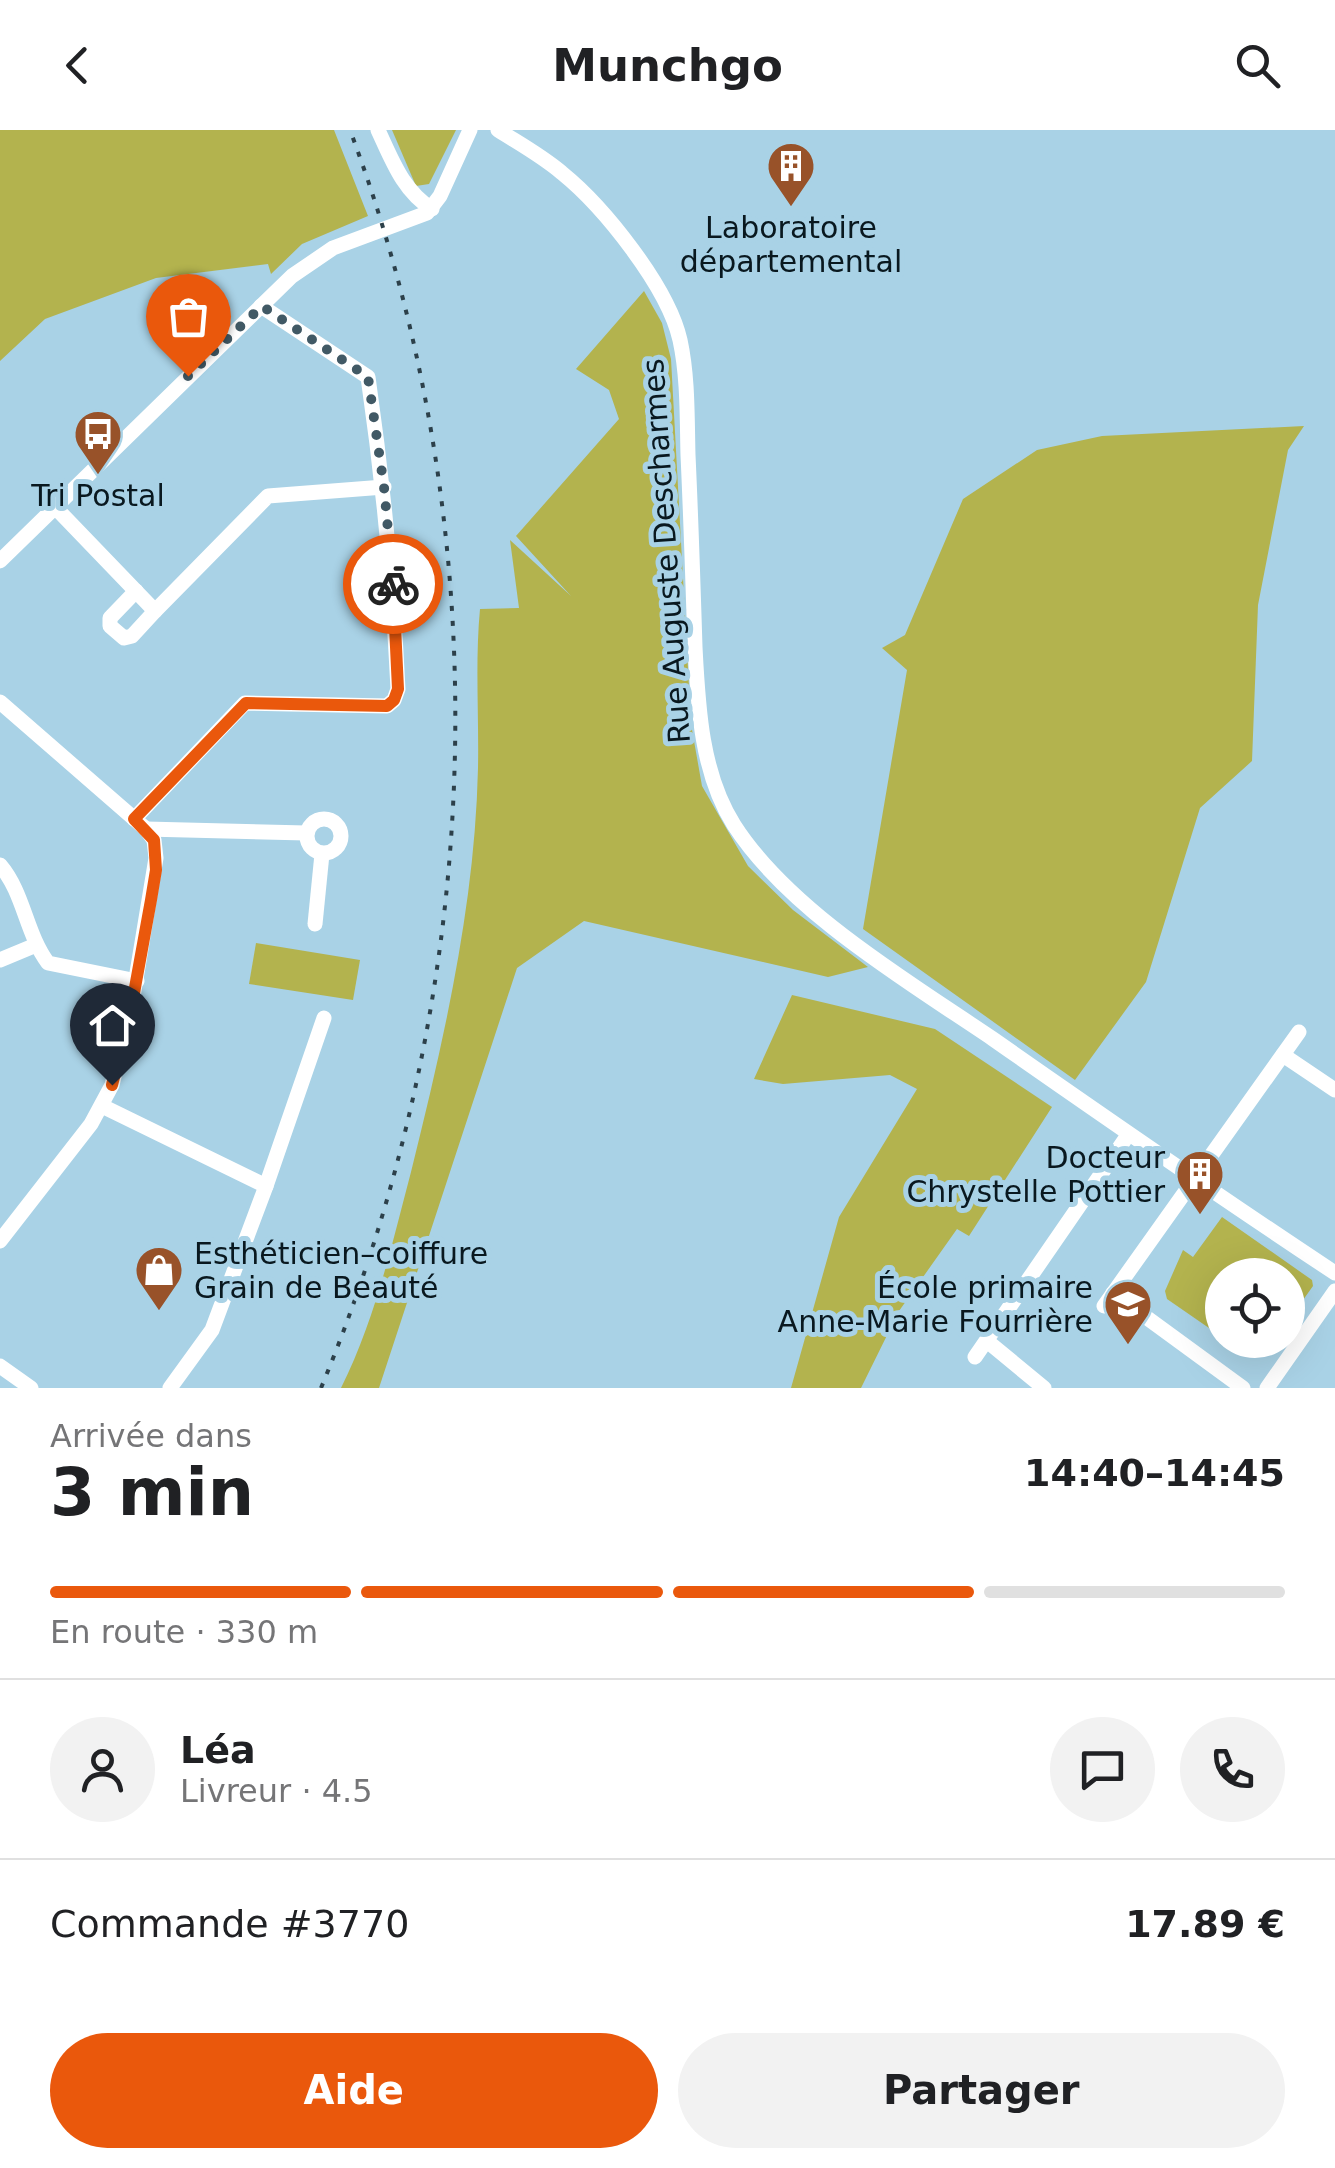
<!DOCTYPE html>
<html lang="fr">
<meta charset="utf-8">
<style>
:root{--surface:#fff;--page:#f2f2f2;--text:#202124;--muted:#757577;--line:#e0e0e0;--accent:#ea580c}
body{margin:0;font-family:"DejaVu Sans",sans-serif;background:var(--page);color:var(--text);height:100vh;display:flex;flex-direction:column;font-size:38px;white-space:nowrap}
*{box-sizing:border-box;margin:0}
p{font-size:32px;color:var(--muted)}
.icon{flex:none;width:55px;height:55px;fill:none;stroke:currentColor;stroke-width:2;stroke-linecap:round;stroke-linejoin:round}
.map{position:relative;height:1258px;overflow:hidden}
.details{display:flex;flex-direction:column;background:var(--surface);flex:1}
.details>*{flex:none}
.buttons{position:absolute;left:1205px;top:1128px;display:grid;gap:20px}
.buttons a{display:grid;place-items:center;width:100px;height:100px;border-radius:50%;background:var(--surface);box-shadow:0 10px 40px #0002;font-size:50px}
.pin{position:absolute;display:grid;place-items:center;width:85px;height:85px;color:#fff;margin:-102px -42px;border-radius:50% 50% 50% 0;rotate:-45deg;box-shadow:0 0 10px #0007}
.pin .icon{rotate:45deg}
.courier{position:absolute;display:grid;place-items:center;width:100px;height:100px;margin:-50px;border:8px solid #ea580c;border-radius:50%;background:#fff;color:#222;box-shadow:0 2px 12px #0007}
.headline em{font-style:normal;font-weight:700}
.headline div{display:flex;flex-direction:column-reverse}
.headline{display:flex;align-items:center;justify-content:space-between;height:170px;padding:0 50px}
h1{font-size:65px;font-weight:700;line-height:75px}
.bar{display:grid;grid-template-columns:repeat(4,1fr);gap:15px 10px;align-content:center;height:120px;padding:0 50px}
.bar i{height:12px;border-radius:8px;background:var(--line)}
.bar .current{background:var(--accent)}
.bar p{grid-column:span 4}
.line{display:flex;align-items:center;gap:25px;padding:0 50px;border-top:2px solid var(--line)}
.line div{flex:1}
.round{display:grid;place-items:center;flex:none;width:105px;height:105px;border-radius:52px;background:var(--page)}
.primary-button{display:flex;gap:20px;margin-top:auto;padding:20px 50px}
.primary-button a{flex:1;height:115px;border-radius:60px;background:var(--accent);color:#fff;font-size:40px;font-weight:700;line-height:115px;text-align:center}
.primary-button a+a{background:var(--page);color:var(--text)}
header{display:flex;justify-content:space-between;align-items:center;height:130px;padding:0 50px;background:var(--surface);font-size:45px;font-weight:700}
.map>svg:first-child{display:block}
.green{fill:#b3b34e}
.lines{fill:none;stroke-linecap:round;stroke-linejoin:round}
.minor{stroke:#fff;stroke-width:15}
.rail{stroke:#2c404a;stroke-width:4;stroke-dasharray:5 10;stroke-linecap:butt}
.done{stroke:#415965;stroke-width:10;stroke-dasharray:0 18}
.route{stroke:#ea580c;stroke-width:12}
.labels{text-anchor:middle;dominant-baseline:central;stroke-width:10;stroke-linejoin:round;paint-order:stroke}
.poi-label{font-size:30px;fill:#09181f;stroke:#a9d2e6}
.street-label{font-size:30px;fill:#09181f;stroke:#a9d2e6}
</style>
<header><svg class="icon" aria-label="back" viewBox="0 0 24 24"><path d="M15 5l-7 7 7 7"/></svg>Munchgo<svg class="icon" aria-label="search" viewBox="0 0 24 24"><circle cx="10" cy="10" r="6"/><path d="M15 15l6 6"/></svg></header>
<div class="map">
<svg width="1335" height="1258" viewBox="0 0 1335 1258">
<rect width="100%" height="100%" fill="#a9d2e6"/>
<g class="green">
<path d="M0,0H334L368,86L302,114L271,144L268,134L156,148L45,189L0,231Z"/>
<path d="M392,0H456L429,54L416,56Z"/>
<path d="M644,161L662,193L671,229L691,594L702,656L748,736L793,780L868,837L828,847L584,791L517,838L379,1258H341C375,1190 392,1114 411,1042C444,909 475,775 478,638C479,584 475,532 480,479L519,478L510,410L571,466L516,406L619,289L609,260L576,239Z"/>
<path d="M1304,296L1288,320L1258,475L1252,631L1200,678L1146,852L1075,950L863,799L907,540L882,518L905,505L963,369L1037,320L1102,306Z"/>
<path d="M256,813L360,830L353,870L249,854Z"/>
<path d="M792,865L935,899L1052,977L969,1106L957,1099L899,1181L861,1258H791L839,1087L917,959L890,945L783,954L754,949Z"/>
<path d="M1222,1087L1312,1150L1313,1156L1288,1191V1145H1222V1207L1167,1169L1165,1161L1183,1120L1193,1127Z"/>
</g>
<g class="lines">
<g class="minor">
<path d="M378,0C392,30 403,61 432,79"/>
<path d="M498,0C520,14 542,26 562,43C604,77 668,157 680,210C688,247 687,287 688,325C691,389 693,453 695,517C698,576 701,643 734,695C789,781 909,852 993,909C1106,988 1220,1067 1335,1143"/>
<path d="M54,376L155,481L268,366L384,357"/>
<path d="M0,431L292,146L333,118L427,83L440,66L470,0"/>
<path d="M136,461L110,488V496L124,508L132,506L155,481"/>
<path d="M0,572L146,699L154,710L156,728L132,873L112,955L91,994L0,1111"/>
<circle cx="324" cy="706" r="17"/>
<path d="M134,689L245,573L387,576L394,570L398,559C393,454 383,351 368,247L261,176"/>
<path d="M146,699L306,703"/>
<path d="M0,735C24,763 26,804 48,833L137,851"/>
<path d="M315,794L322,724"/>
<path d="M0,830L36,815"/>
<path d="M1283,925L1335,960"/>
<path d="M102,976L266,1056"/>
<path d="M1113,1163L1243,1258"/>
<path d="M1104,1176L1299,902"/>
<path d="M987,1211L1044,1258"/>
<path d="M975,1227L1128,1005"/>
<path d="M0,1236L31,1258"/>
<path d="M170,1258L212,1200L266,1056L324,888"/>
<path d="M1267,1258L1335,1161"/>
</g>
<path class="rail" d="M321,1258C487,858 502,407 350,0"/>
</g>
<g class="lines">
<path class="done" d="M188,246L262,176L368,247L384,357L393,454"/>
<path class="route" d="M112,955L132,874L151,770L156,740L154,710L134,689L246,573L387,576L394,570L398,559L393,454"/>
</g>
<defs>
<g id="building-pin" transform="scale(2.5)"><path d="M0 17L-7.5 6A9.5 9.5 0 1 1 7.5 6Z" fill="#985229" stroke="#a9d2e6"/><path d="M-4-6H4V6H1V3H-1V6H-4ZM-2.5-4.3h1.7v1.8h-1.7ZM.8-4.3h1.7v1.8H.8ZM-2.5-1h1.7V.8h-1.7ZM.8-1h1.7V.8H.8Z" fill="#fff"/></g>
<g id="bus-pin" transform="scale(2.5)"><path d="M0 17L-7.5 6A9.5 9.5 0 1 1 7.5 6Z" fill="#985229" stroke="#a9d2e6"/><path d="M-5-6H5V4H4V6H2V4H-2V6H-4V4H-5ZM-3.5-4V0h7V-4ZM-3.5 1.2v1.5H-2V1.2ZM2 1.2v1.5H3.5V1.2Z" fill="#fff"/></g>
<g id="shop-pin" transform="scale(2.5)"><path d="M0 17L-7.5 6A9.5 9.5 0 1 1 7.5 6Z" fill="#985229" stroke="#a9d2e6"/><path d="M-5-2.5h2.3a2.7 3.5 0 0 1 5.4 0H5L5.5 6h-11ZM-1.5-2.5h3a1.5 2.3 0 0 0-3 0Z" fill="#fff"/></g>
<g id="school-pin" transform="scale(2.5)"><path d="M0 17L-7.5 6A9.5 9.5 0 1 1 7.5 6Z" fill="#985229" stroke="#a9d2e6"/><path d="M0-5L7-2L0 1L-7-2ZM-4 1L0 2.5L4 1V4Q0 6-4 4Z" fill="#fff"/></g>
</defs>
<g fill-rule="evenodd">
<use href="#building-pin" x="791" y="36"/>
<use href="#bus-pin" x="98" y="304"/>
<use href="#building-pin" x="1200" y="1044"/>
<use href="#shop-pin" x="159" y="1140"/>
<use href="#school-pin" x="1128" y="1174"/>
</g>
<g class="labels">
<g class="poi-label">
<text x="791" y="97">Laboratoire<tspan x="791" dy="34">départemental</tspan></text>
<text x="98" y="365">Tri Postal</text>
<text x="1165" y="1027" text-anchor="end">Docteur<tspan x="1165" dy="34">Chrystelle Pottier</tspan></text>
<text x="194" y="1123" text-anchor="start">Esthéticien–coiffure<tspan x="194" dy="34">Grain de Beauté</tspan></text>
<text x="1093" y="1157" text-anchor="end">École primaire<tspan x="1093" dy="34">Anne-Marie Fourrière</tspan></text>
</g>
<g class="street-label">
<text transform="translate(666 421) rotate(-94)">Rue Auguste Descharmes</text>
</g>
</g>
</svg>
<div class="buttons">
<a><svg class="icon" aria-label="locate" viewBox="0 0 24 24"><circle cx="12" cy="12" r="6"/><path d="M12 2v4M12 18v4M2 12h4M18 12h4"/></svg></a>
</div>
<div class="pin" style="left:188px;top:246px;background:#ea580c"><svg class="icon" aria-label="bag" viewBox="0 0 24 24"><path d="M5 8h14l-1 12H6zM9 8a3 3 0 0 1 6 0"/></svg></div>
<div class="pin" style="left:112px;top:955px;background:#1f2937"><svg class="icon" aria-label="home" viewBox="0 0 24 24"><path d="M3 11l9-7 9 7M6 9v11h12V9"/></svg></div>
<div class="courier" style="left:393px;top:454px"><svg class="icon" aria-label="bike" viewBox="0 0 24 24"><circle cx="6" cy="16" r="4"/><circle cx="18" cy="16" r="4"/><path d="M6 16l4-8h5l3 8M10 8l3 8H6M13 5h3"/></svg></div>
</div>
<section class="details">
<div class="headline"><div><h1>3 min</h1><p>Arrivée dans</p></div><em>14:40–14:45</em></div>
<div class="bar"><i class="current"></i><i class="current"></i><i class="current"></i><i></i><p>En route · 330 m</p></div>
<div class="line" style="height:180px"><a class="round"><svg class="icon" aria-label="person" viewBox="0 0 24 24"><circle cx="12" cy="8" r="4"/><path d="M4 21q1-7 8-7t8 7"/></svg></a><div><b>Léa</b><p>Livreur · 4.5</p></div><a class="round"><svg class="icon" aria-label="chat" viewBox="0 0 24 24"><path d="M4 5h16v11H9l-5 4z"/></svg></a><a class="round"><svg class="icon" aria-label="phone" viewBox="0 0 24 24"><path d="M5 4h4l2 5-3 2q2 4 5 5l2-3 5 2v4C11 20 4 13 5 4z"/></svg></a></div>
<div class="line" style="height:130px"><div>Commande #3770</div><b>17.89 €</b></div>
<div class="primary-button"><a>Aide</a><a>Partager</a></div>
</section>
